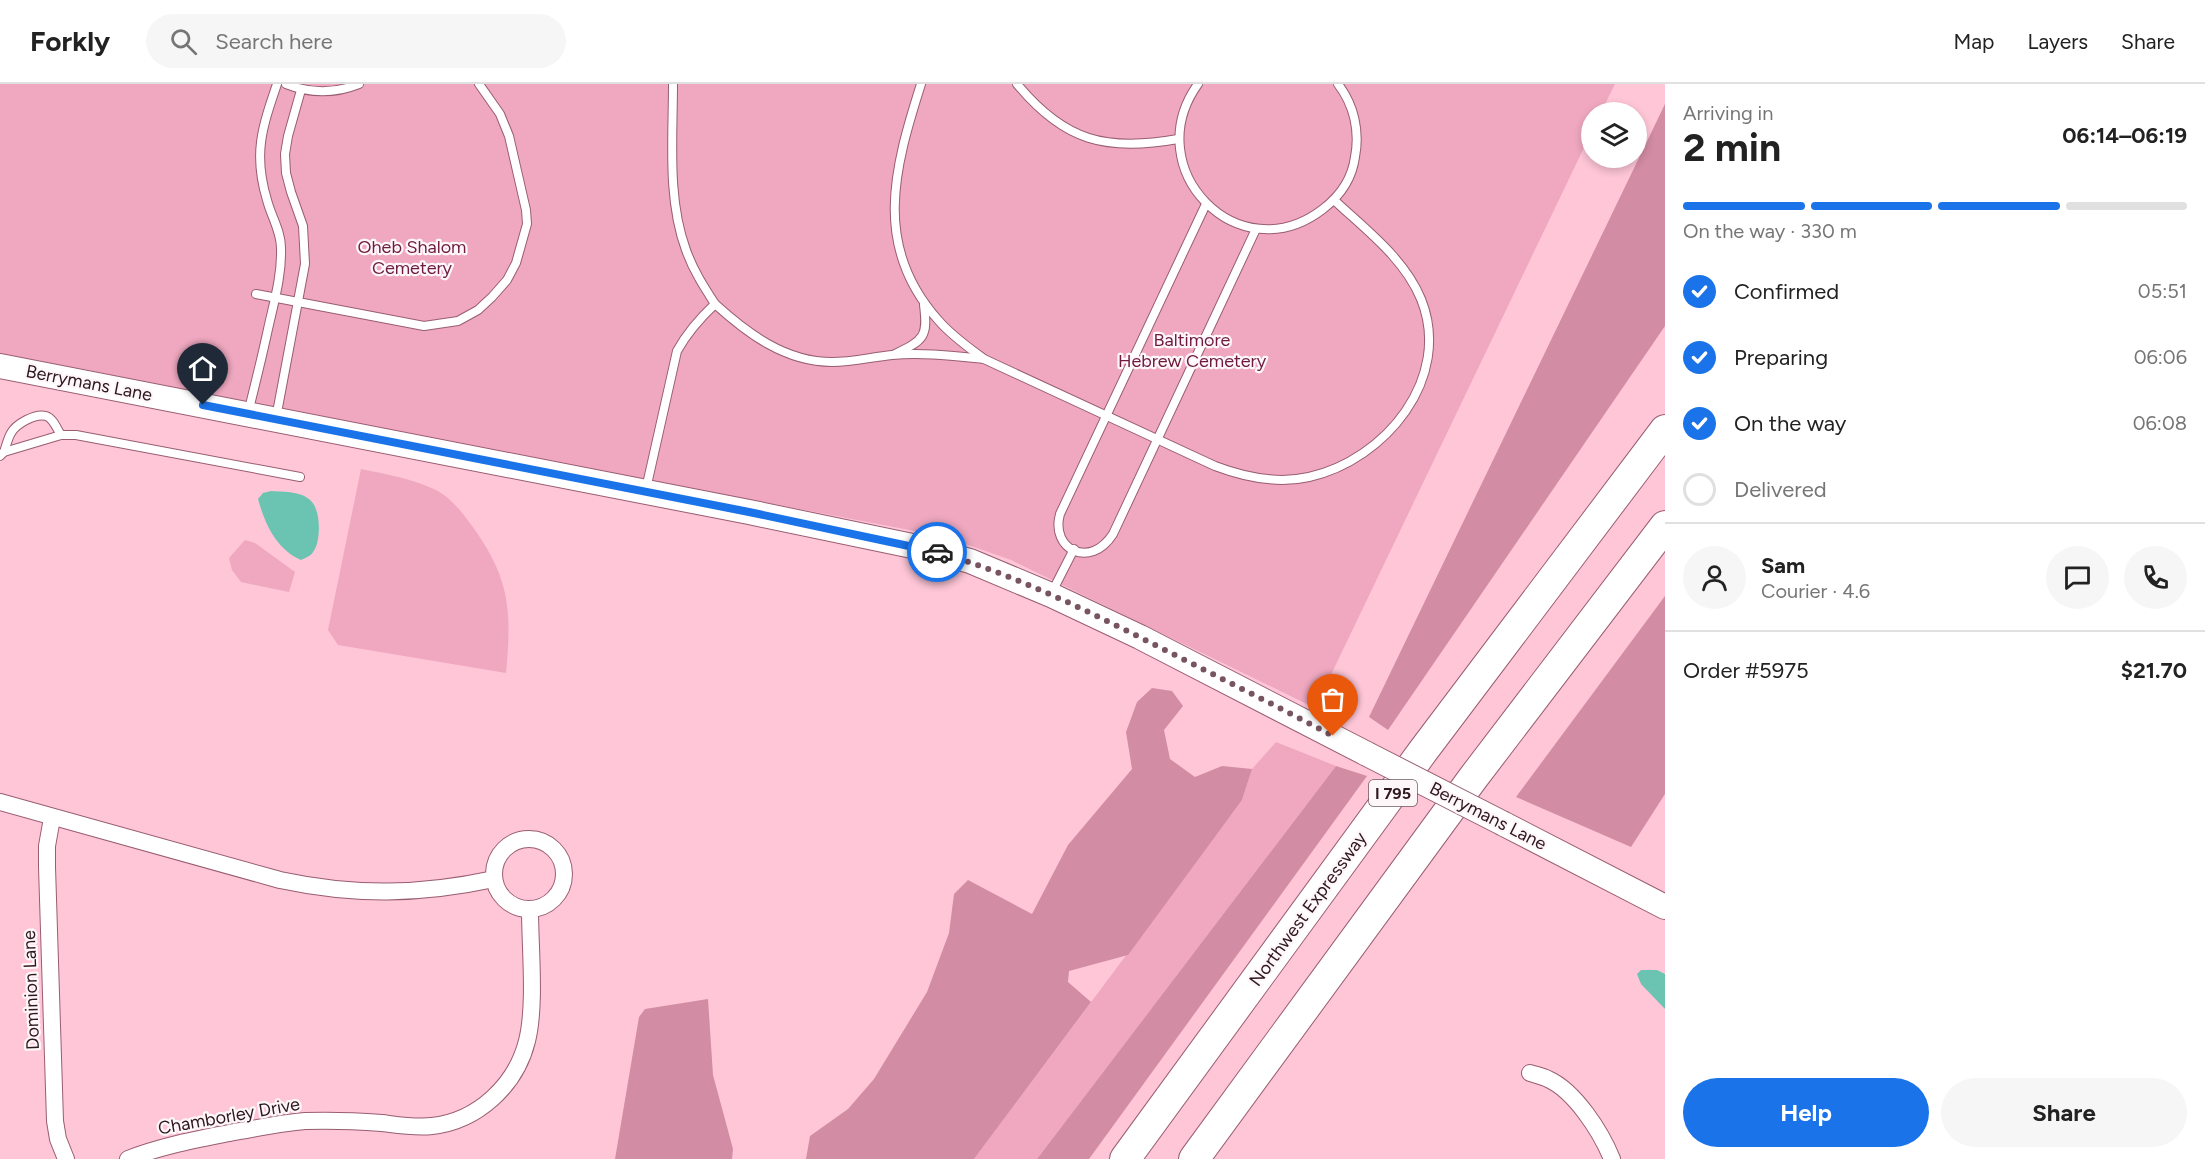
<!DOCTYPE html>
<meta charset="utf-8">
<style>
:root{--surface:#fff;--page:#f6f6f6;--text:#222;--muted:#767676;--line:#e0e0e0;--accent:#1a73e8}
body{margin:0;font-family:Figtree,sans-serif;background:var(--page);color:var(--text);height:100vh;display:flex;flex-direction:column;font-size:22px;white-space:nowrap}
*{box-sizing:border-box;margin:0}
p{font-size:20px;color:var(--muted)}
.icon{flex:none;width:33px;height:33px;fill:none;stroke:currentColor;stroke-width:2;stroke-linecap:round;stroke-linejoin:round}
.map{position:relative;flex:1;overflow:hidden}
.side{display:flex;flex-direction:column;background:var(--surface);width:540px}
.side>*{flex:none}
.fabs{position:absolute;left:1581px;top:18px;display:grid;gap:12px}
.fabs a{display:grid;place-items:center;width:66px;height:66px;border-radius:50%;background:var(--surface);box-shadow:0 3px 9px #0003;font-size:30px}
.pin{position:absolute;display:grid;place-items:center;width:51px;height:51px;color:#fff;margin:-62px -26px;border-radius:50% 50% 50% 0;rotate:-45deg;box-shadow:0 0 6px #0007}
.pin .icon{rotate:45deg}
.courier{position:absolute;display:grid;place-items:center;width:60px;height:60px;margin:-30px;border:4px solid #1a73e8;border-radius:50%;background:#fff;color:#222;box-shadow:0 2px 8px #0007}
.summary em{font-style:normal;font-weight:700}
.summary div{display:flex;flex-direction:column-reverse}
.summary{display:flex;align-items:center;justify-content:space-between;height:102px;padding:0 18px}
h1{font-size:39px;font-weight:700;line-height:45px}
.bar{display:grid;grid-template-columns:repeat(4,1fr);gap:9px 6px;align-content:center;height:72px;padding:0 18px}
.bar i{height:8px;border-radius:4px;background:var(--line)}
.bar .current{background:var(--accent)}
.bar p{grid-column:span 4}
.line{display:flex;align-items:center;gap:15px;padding:0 18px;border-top:2px solid var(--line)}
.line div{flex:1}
.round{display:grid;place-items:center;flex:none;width:63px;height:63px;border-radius:32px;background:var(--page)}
ol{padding:0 18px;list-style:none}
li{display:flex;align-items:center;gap:18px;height:66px}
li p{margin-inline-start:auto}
li .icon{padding:6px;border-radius:50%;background:var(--accent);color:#fff;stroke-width:4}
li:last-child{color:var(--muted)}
li i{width:33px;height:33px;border:3px solid var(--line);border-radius:50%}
.button{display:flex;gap:12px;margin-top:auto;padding:12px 18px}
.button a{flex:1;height:69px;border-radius:36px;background:var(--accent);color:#fff;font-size:24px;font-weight:700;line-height:69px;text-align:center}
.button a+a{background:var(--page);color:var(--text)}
header{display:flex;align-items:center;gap:36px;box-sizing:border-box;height:84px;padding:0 30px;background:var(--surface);border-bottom:2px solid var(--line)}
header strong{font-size:28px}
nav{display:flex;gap:33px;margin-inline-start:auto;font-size:21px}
.search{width:420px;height:54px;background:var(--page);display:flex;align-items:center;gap:15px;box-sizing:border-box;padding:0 21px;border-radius:33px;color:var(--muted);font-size:22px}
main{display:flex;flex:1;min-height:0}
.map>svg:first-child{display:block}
.green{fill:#efa8bf}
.forest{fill:#d28ca3}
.water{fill:#6bc4b1}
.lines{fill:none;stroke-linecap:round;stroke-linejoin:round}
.lane-casing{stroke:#995d71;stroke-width:10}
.street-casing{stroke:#995d71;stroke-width:18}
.secondary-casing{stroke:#995d71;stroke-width:26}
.highway-casing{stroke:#995d71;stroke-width:32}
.lane{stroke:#fff;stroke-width:8}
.street{stroke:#fff;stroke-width:16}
.secondary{stroke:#fff;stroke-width:24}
.highway{stroke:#fff;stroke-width:30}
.secondary-bridge-casing{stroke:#995d71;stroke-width:26;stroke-linecap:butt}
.secondary-bridge{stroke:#fff;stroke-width:24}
.done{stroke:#77545f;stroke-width:6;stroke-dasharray:0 10.8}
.route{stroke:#1a73e8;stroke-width:8}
.labels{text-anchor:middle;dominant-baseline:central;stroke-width:4.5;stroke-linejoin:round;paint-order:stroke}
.shield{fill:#fef7f9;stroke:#6d5a60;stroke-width:1.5}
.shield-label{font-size:16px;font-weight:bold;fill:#2f171f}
.park-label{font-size:18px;fill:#6e1b3f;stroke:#fef7f9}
.street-label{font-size:18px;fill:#2f171f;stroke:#fef7f9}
</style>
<header>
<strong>Forkly</strong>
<div class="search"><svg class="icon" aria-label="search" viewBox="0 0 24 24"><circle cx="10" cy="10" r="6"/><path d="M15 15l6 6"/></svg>Search here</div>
<nav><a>Map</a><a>Layers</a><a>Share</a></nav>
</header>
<main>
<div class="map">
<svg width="1665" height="1075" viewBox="0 0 1665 1075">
<rect width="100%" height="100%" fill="#fec6d7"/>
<g class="green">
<path d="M0,0H1615L1601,28H1592L1591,49L1315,624L1011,476L946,453L595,386L0,269Z"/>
<path d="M361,385C386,390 413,395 436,406C451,414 462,428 472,442C510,494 512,527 506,589L338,561L328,546Z"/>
<path d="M245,456L255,459L295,488L289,508L241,498L232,486L229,474Z"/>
<path d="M1276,658L1336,682L1037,1075H974L1242,716L1252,685Z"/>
</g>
<g class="forest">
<path d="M1665,20V242L1388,646L1369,633Z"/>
<path d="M1665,512V710L1631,763L1516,713Z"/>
<path d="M1152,604L1172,607L1183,622L1164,646L1170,675L1195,693L1222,682L1252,685L1242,716L1128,871L1069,887L1068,898L1091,918L974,1075H806L810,1052L848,1025L874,995L927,908L949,849L954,810L968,796L1032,830L1068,761L1132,685L1126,648L1137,618Z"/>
<path d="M1336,682L1367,692L1089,1075H1037Z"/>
<path d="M708,915L713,991L733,1065L732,1075H615L639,933L645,925Z"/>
</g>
<g class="water">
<path d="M271,407C284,408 303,407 312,418C321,428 321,458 313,468C311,472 305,474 301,476C276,465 265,440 258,415L263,409Z"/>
<path d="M1641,886H1657L1665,890V925L1641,900L1637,890Z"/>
</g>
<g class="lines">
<g class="lane-casing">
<g id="lane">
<path d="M286,0C311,10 334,10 359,0"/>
<path d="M921,0C894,85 872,163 939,237C952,252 968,263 984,275"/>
<path d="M1017,0C1064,57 1106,68 1178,55"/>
<path d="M1198,0C1137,85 1239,190 1323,125C1340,112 1352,95 1355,73C1360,47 1354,21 1338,0"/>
<path d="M1206,120L1060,430C1050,465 1090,486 1113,450L1256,145"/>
<path d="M256,210L424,242L458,237L478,226L492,213L507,196L516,179L527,140L526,126L509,52L500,30L479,0"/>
<path d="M715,220C747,249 785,278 832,278C852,278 872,273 892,271C922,268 954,272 984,275L1215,382C1244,393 1278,400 1309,393C1385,376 1453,294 1421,215C1404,174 1366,146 1334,116"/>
<path d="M895,270C924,256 928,253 924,221"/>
<path d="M248,329C255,301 262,273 268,245C274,218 282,191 281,164C281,147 271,132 267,116C253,70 262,44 277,0"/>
<path d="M276,334L305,180L303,142L291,108L286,89L285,70L288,52L301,6"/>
<path d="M4,368C6,362 8,354 11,349C16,340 35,329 46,332C53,334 57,345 61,351"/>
<path d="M0,372L4,368L61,351H76L300,393"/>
<path d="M646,405L677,267C687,249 699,235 715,220C704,203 693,186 686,166C667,115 673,54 673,0"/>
<path d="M1051,510L1074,465"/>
</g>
</g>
<g class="street-casing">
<g id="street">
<path d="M0,718L280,796C355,812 420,811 494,795"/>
<path d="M52,734L47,762V783L55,1037L58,1055L66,1075"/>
<circle cx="529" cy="790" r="35"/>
<path d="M1530,989C1536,991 1542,992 1548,995C1575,1007 1601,1048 1612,1075"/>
<path d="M128,1075C161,1062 194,1056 229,1049C254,1045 279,1039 305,1037C331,1036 356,1037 382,1039C398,1041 416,1044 432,1042C478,1037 516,1001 527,957C536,921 530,864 530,826"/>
</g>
</g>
<g class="secondary-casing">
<g id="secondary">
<path d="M0,282L749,428L917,463L970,477L1051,511L1140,553L1367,670"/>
<path d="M1504,740L1665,823"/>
</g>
</g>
<g class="highway-casing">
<g id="highway">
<path d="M1125,1075L1423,667L1665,346"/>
<path d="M1194,1075L1473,694L1665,442"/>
</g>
</g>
<use href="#lane" class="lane"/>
<use href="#street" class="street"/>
<use href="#secondary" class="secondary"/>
<use href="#highway" class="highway"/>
<g class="secondary-bridge-casing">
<path id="secondary-bridge" d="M1367,670L1504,740"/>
</g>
<use href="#secondary-bridge" class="secondary-bridge"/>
</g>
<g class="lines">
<path class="done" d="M937,468C1016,491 1090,528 1163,565C1220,594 1277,622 1333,652"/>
<path class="route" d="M203,321L749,428L937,468"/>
</g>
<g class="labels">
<rect class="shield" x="1369" y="696" width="48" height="26" rx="4.5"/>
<g class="shield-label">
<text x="1393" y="709">I 795</text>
</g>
<g class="park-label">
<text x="412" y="163">Oheb Shalom<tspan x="412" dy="21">Cemetery</tspan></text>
<text x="1192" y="256">Baltimore<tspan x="1192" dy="21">Hebrew Cemetery</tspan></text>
</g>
<g class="street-label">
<text transform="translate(89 299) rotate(11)">Berrymans Lane</text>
<text transform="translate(1488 732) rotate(27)">Berrymans Lane</text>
<text transform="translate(1308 825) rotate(-54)">Northwest Expressway</text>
<text transform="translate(31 906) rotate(-92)">Dominion Lane</text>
<text transform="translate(229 1032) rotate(-10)">Chamborley Drive</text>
</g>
</g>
</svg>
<div class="fabs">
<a><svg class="icon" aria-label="layers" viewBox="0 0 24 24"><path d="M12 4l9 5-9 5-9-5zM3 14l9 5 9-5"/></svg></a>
</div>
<div class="pin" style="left:1333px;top:652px;background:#ea580c"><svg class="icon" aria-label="bag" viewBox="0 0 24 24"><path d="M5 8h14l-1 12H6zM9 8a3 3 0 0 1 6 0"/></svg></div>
<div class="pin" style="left:203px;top:321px;background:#1f2937"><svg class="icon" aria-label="home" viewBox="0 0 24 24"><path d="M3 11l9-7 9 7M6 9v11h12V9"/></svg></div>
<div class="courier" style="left:937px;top:468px"><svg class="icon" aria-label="car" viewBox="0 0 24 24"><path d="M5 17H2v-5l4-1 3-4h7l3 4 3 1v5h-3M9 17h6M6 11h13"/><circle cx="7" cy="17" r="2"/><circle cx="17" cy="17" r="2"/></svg></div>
</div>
<section class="side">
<div class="summary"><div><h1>2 min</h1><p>Arriving in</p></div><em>06:14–06:19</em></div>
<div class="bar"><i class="current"></i><i class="current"></i><i class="current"></i><i></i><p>On the way · 330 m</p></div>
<ol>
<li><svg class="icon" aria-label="check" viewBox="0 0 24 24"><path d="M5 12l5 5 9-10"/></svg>Confirmed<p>05:51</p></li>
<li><svg class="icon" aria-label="check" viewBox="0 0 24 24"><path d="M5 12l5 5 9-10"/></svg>Preparing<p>06:06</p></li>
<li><svg class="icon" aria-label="check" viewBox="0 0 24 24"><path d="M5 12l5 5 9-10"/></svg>On the way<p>06:08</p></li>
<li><i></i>Delivered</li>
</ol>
<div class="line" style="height:108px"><a class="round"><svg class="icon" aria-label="person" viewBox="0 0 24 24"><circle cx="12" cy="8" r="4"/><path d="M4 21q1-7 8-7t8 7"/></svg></a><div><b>Sam</b><p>Courier · 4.6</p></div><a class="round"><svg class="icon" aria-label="chat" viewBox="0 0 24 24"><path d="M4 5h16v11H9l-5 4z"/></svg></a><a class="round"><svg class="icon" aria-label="phone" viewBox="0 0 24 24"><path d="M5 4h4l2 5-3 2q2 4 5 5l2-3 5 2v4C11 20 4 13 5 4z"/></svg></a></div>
<div class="line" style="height:78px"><div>Order #5975</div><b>$21.70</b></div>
<div class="button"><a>Help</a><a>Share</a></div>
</section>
</main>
